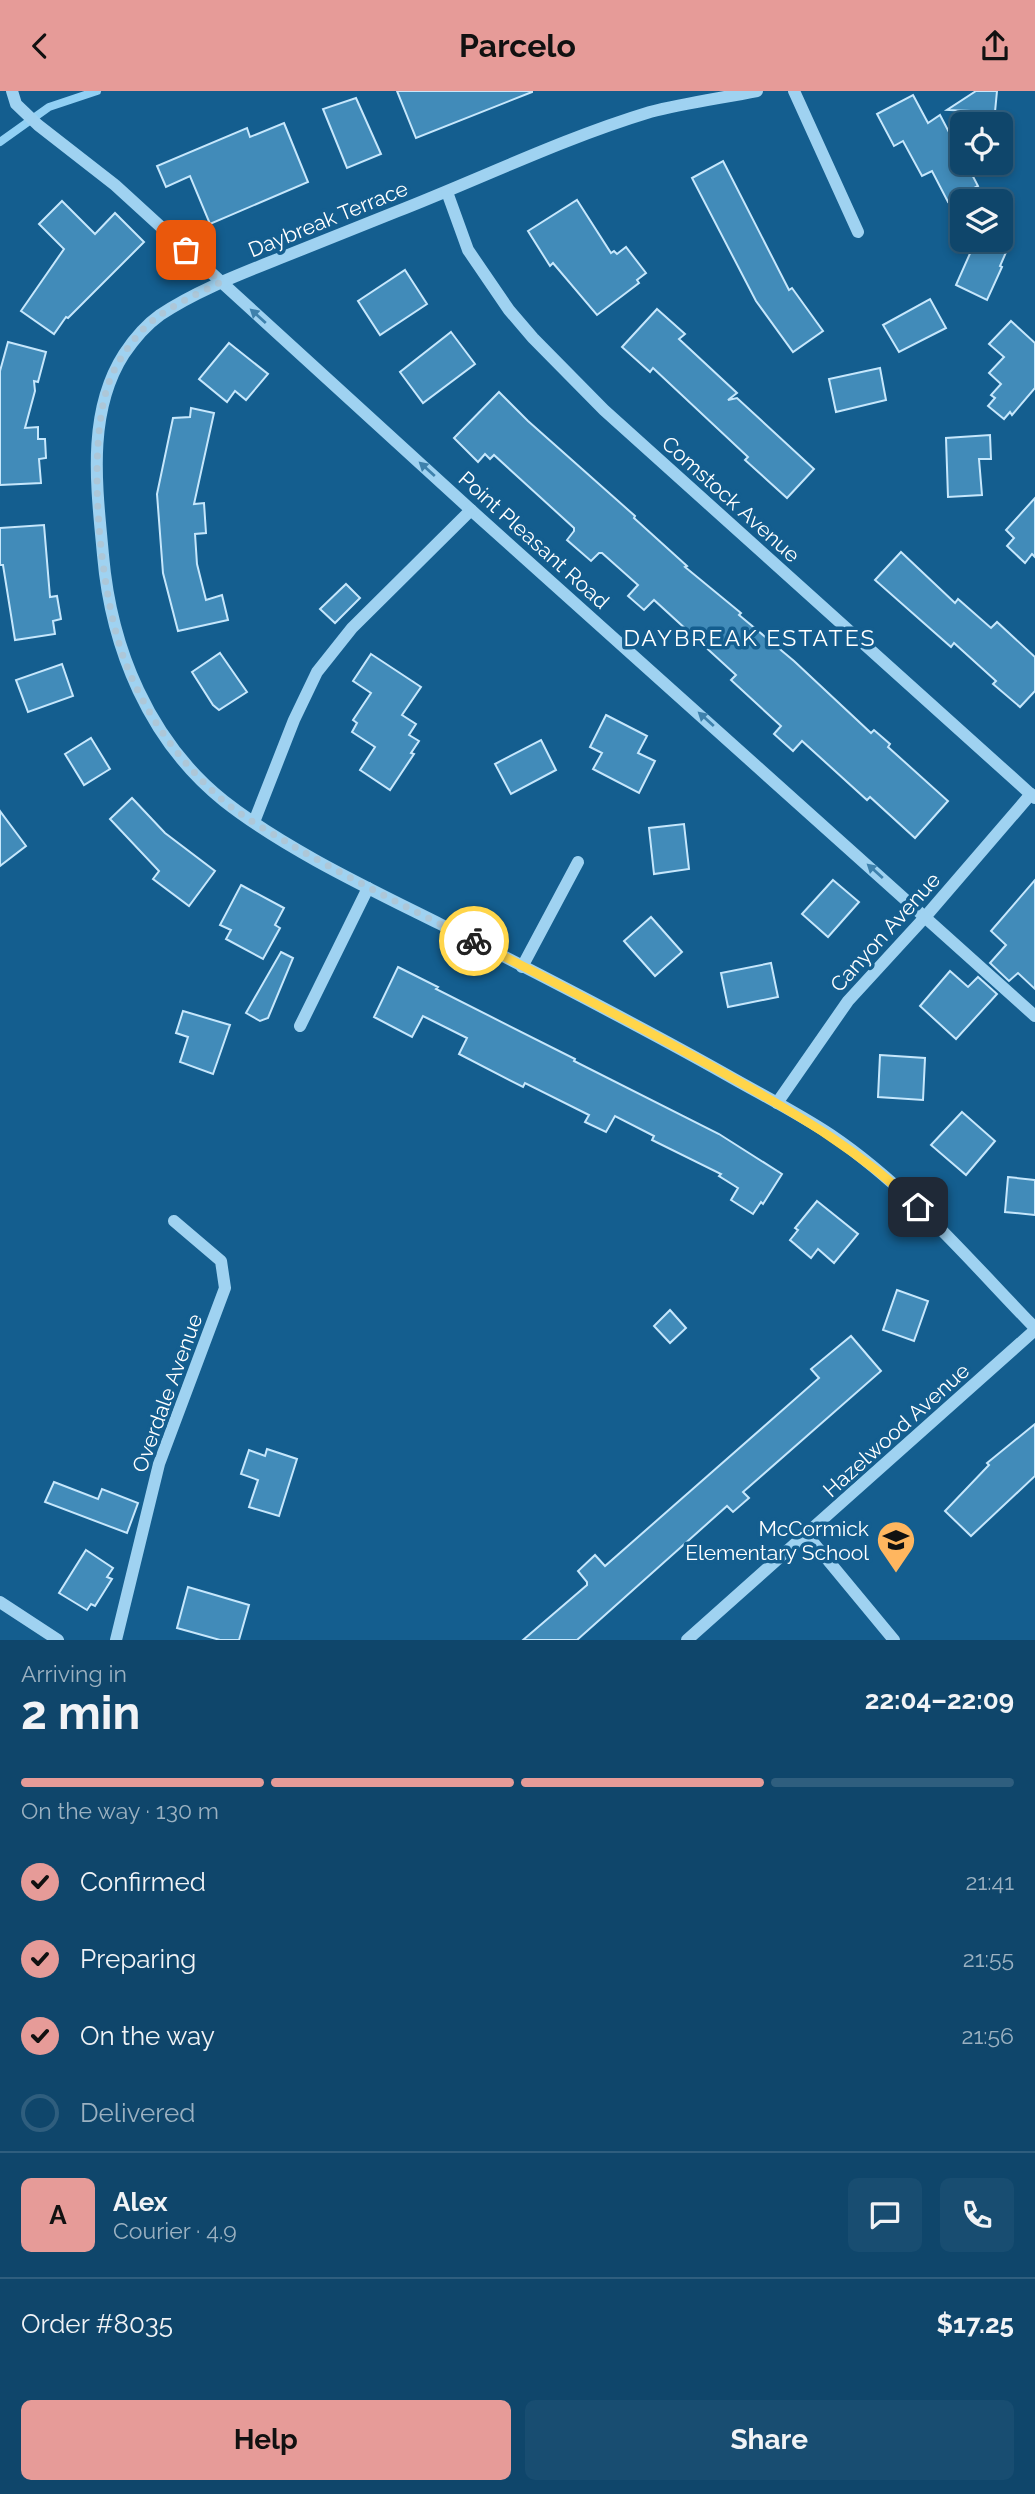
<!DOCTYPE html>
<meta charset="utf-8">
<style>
:root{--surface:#0f466b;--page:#184d71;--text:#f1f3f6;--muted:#9bb1c1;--line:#2f5e7e;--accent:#e69b98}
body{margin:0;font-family:Raleway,sans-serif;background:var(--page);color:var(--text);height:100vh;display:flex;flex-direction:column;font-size:26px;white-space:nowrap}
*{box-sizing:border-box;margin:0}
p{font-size:23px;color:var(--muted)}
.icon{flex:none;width:38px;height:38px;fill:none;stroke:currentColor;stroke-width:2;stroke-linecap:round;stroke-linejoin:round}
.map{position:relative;height:1549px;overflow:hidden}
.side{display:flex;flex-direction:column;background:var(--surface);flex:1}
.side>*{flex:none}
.tools{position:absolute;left:950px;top:21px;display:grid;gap:14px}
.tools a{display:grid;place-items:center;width:63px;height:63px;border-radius:10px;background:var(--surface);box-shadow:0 4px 10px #0003,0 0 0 2px var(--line);font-size:35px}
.pin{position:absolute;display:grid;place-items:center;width:60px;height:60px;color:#fff;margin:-30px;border-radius:14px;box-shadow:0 4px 10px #0006}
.courier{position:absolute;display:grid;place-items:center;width:70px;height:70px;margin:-35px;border:5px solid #ffd54a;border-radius:50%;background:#fff;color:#222;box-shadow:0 2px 9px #0007}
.headline em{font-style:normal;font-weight:700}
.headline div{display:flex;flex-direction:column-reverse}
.headline{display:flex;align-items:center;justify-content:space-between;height:119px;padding:0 21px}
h1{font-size:46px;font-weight:700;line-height:52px}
.bar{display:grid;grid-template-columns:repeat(4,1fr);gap:10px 7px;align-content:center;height:84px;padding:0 21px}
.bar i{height:9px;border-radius:5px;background:var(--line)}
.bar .active{background:var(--accent)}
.bar p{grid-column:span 4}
.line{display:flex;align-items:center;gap:18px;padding:0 21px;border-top:2px solid var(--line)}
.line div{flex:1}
.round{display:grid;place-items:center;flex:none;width:74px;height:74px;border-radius:10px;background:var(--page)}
ol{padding:0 21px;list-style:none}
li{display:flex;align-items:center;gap:21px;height:77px}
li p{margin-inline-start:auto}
li .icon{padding:7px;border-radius:50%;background:var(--accent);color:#111;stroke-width:4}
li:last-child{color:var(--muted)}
li i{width:38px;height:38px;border:4px solid var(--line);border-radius:50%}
.primary-button{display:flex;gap:14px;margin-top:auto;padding:14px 21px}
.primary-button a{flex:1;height:80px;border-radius:10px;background:var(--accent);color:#111;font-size:28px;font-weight:700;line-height:80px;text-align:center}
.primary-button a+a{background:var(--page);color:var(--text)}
header{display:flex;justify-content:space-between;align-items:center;height:91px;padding:0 21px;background:var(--accent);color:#111;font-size:32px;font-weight:700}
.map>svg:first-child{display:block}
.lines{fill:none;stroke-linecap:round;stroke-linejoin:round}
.stream{stroke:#91d0f4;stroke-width:8}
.building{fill:#418bb9;stroke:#c6e7fc;stroke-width:2}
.minor{stroke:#9fd2f1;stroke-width:12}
.oneway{fill:#3e81ac}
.done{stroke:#adc7d8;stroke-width:7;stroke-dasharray:0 12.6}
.route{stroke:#ffd54a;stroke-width:9}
.labels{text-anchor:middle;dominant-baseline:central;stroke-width:7;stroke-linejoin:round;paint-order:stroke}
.street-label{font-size:21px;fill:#fff;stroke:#145e8f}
.poi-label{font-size:21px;fill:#fff;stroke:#145e8f;text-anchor:end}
.neighbourhood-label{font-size:23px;letter-spacing:2px;fill:#fff;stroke:#145e8f}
</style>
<header><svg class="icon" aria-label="back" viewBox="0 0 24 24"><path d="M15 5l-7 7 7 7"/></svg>Parcelo<svg class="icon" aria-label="share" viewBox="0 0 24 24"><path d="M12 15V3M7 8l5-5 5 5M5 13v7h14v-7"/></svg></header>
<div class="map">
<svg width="1035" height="1549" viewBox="0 0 1035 1549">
<rect width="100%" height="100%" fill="#145e8f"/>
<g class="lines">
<path class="stream" d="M0,51L49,16L97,0"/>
</g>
<g class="building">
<path d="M397,0H532V1L416,47Z"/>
<path d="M976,0H997L995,21L947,19Z"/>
<path d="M913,4L928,32L940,24L962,66V72H966L978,95L948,111L932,80L922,85L903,50L894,55L877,23Z"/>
<path d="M356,7L381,63L347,77L323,18Z"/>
<path d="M284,32L308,91L210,133L190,85L166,96L157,75L247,37L250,46Z"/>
<path d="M723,70L789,199L792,197L823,240L793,261L756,210L692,87Z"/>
<path d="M577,109L611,162L614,160L617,163L626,156L646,182L637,189L639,192L597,224L553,172L550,175L528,140Z"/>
<path d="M62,110L95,143L115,122L144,151L68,227L66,226L54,243L21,220L64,158L39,133Z"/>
<path d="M976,149H984L1007,159L1000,175L1002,176L987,209L956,194Z"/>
<path d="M405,179L427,213L380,244L358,210Z"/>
<path d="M930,208L946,237L899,261L883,234Z"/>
<path d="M657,218L685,243L679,248L737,302L728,309L737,307L814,378L787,407L745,369L748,366L653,277L650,281L622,256Z"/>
<path d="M1011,230L1035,252V297L1012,324L1010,321L1004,328L988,315L995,307L991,304L1001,293L989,282L1004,266L989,253Z"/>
<path d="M451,241L475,273L423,312L400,281Z"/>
<path d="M8,251L46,261L38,291L34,290L35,300L25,337L38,336V348H45L46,367L39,368L41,392L0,394V280Z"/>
<path d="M229,252L268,283L246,309L235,300L227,311L199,288Z"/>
<path d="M880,277L886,309L836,321L829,288Z"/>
<path d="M499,301L528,330L635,425L634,427L687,475L685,476L741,522L739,524L794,570L871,642L874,639L890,653L888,656L948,710L915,747L870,706L867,709L802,650L793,660L774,643L781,635L731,589L736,584L654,509L644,519L628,505L638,494L602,462H599L591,470L567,449L574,440V437L494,364L490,368L485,363L478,371L454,347Z"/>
<path d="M191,317L214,322L194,413L204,412L206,442L195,443L197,473L206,509L222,504L228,529L178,540L163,482L157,403L173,327L190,326Z"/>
<path d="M990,344L991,368H979L982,404L948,406L946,347Z"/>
<path d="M1035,407V466L1032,463L1025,472L1007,455L1014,447L1006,439Z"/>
<path d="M44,434L50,506L57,505L61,528L53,530L55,543L15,549L3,474H0V437Z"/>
<path d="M901,461L955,512L958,508L991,537L997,531L1035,566V600L1020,616L993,593L996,590L954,552L951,556L875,489Z"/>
<path d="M346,493L360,507L335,532L320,518Z"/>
<path d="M220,562L247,601L219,619L213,614L192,581Z"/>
<path d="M371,563L421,596L402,624L416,633L409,644L419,650L411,662L414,663L390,699L360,679L375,656L352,641L357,632L353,629L371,602L353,590Z"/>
<path d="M62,573L73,605L28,621L16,589Z"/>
<path d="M606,624L647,645L638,662L655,670L639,702L593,678L602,662L590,656Z"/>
<path d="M91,647L110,678L84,694L65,663Z"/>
<path d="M541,649L556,679L511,703L495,673Z"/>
<path d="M132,707L165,742L215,780L189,815L153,788L159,780L110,728Z"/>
<path d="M0,720L26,755L0,775Z"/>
<path d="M684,733L689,778L654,783L649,737Z"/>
<path d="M833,789L859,811L828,846L802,823Z"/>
<path d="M1035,789V898L1018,882L1009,890L990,872L1006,854L991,840Z"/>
<path d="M241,794L284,817L275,834L280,837L263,868L226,848L231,839L220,834Z"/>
<path d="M651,826L682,861L655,885L624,850Z"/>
<path d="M281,861L293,867L268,927L260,930L246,922Z"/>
<path d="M771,872L778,906L728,916L721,882Z"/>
<path d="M398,876L438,896L436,898L575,968L574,970L719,1043L782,1083L763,1113L761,1111L753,1123L731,1109L738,1097L719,1085L721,1083L652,1049L654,1045L615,1025L606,1041L585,1031L589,1024L525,992L523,996L459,963L467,947L423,925L412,946L374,926Z"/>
<path d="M950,880L968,896L978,886L997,903L956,948L920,915Z"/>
<path d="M183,920L230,934L213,983L180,971L188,946L176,942Z"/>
<path d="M880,964L925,967L923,1009L878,1006Z"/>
<path d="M962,1021L995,1050L966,1084L931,1054Z"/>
<path d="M1008,1086L1035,1089V1124L1005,1121Z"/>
<path d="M817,1110L858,1143L834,1172L818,1158L811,1167L790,1149L798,1139L795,1137Z"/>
<path d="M897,1199L928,1210L914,1250L883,1239Z"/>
<path d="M670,1219L686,1237L670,1252L654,1235Z"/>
<path d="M851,1245L881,1280L743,1401L749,1407L733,1421L727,1415L577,1549H523L587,1494V1491L578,1480L595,1464L605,1475L819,1287L811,1278Z"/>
<path d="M1035,1333V1385L971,1445L945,1420L989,1374L987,1372Z"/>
<path d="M267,1358L297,1368L279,1425L249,1416L258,1389L241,1383L249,1359L265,1365Z"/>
<path d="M54,1391L98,1408L102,1398L138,1412L127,1442L45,1411Z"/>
<path d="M86,1459L113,1477L107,1486L112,1488L95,1515L91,1513L87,1519L59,1502Z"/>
<path d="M188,1496L249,1514L239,1549H220L177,1537Z"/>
</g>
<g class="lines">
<g class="minor">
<path d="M12,0L16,13L38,34L115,94L471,419L1035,925"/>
<path d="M757,0C722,7 685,12 650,21C564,47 482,87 398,120C358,136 318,152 278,168C238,184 196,200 160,224C146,234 134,248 124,263C86,322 97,398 103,464C111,557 149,650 224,710C285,758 370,798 440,833C537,882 633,931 727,984C762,1004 798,1022 831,1044C908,1096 970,1170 1035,1237"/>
<path d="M794,0L858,141"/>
<path d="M447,101L468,159L509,219L533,247L604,319L1035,707"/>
<path d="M254,731L294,629L317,581L352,537L471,419"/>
<path d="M522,876L578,771"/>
<path d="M300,935L368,797"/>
<path d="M777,1012L848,910L926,825L1031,703"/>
<path d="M807,1444L894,1549"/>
<path d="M0,1511L58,1549"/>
<path d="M116,1549L159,1373L225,1197L221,1170L174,1130"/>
<path d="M687,1549L1035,1239"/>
</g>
</g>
<defs><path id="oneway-solid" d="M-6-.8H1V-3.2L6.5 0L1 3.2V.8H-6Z" transform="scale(1.75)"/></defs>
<g class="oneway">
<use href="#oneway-solid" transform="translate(258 225) rotate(-138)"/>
<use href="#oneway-solid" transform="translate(427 378) rotate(-138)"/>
<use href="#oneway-solid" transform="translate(706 628) rotate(-138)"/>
<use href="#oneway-solid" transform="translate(875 780) rotate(-138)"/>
</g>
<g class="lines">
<path class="done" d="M186,159L221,191C192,206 157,220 137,245C127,257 117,272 111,286C84,352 100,507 126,573C146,624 179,670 220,707C242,726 270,741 295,756C354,790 414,820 474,850"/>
<path class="route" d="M474,850C560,894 645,938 729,985C798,1024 861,1060 918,1116"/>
</g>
<defs>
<g id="school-pin" transform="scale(2.0125)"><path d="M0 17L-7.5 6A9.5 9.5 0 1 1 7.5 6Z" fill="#ffb65f" stroke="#145e8f"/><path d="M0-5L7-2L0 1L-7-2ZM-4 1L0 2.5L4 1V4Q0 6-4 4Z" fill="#111"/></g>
</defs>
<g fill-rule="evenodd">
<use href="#school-pin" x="896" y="1449"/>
</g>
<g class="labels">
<g class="street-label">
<text transform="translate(328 128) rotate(-22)">Daybreak Terrace</text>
<text transform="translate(731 408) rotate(42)">Comstock Avenue</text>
<text transform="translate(534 449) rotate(42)">Point Pleasant Road</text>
<text transform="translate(885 841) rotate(-48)">Canyon Avenue</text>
<text transform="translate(167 1302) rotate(-70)">Overdale Avenue</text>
<text transform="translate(896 1339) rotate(-42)">Hazelwood Avenue</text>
</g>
<g class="poi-label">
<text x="869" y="1437">McCormick<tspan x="869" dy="24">Elementary School</tspan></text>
</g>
<g class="neighbourhood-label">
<text x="750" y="546">DAYBREAK ESTATES</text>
</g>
</g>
</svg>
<div class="tools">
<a><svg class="icon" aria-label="locate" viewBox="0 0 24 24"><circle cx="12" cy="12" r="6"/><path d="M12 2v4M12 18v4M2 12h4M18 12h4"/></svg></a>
<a><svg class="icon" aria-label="layers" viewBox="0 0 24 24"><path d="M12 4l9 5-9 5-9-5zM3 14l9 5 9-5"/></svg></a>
</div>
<div class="pin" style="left:186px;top:159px;background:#ea580c"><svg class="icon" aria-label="bag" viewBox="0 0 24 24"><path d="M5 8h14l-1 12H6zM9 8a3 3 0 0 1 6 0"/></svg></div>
<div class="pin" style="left:918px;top:1116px;background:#1f2937"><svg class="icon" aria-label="home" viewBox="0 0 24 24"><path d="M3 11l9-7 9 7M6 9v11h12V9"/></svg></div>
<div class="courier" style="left:474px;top:850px"><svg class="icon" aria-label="bike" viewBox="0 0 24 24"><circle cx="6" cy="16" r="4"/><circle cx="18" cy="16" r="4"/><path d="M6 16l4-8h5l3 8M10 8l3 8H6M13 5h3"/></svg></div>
</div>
<section class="side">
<div class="headline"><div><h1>2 min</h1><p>Arriving in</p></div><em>22:04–22:09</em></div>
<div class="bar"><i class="active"></i><i class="active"></i><i class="active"></i><i></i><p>On the way · 130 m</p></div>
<ol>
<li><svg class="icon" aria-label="check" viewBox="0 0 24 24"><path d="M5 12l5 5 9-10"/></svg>Confirmed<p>21:41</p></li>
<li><svg class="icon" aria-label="check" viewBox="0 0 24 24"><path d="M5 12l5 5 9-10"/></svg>Preparing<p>21:55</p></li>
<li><svg class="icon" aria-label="check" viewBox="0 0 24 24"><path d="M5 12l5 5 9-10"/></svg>On the way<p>21:56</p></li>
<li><i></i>Delivered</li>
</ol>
<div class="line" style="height:126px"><b class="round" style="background:var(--accent);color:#111">A</b><div><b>Alex</b><p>Courier · 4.9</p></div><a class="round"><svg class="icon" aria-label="chat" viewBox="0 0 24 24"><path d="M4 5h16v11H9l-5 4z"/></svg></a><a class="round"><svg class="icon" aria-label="phone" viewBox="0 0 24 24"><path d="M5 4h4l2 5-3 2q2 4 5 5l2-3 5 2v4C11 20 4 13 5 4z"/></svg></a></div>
<div class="line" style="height:91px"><div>Order #8035</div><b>$17.25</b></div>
<div class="primary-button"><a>Help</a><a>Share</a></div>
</section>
